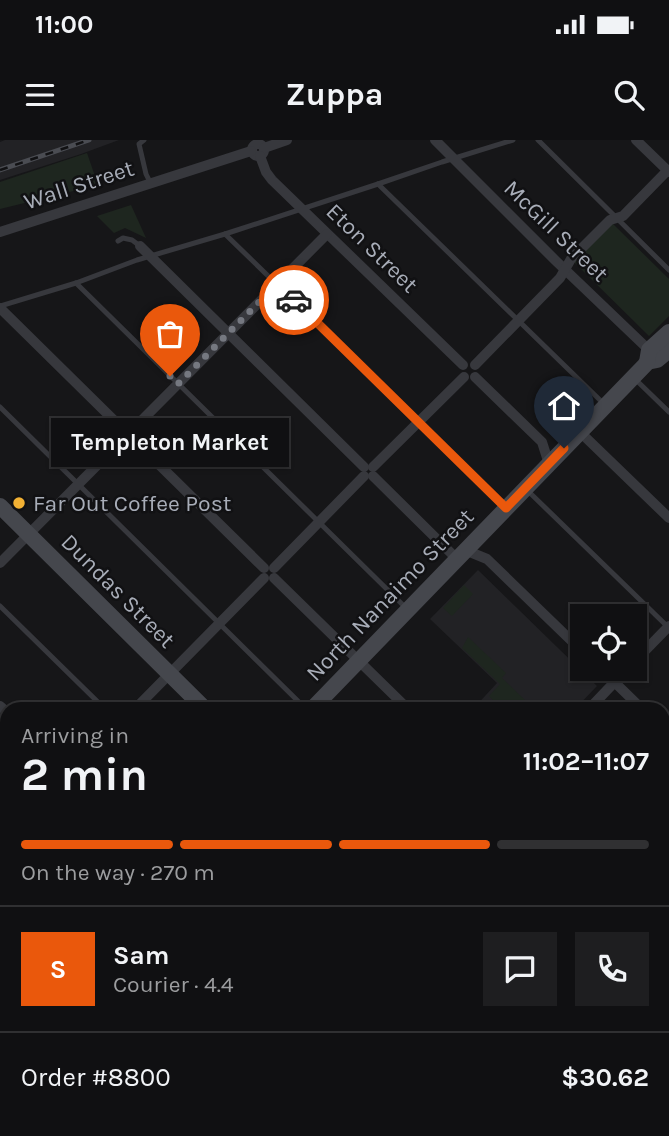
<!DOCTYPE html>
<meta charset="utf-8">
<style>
:root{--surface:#101012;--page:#1e1e20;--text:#f1f3f6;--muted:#9c9d9f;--line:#303032;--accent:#ea580c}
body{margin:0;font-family:Karla,sans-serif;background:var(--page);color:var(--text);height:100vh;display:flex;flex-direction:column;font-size:26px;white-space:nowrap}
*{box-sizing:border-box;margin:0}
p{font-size:23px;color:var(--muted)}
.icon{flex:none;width:38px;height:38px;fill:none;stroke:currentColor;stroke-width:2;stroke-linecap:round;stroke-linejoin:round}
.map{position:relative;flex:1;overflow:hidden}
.details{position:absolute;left:0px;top:562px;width:670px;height:436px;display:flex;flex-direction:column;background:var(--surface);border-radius:21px 21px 0 0;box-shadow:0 2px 5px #0004,0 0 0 2px var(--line)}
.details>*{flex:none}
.tools{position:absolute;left:570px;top:464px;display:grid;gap:14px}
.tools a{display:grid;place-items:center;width:77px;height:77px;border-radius:0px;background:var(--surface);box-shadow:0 2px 5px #0004,0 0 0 2px var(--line);font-size:35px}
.pin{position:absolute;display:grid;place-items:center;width:60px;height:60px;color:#fff;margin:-72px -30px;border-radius:50% 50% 50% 0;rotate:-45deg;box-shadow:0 0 7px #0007}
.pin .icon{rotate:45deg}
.courier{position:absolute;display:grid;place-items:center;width:70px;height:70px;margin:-35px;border:5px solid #ea580c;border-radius:50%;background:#fff;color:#222;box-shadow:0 2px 9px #0007}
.bubble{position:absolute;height:49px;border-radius:0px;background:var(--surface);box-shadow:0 2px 5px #0004,0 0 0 2px var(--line);font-size:23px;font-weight:700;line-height:49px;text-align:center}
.headline em{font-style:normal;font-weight:700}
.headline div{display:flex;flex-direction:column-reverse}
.headline{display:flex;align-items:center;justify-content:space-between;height:119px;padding:0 21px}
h1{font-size:46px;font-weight:700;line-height:52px}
.bar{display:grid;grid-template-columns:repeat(4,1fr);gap:10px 7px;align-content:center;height:84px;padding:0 21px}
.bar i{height:9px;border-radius:5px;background:var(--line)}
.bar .on{background:var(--accent)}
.bar p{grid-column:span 4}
.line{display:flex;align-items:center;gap:18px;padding:0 21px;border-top:2px solid var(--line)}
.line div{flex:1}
.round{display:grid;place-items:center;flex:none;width:74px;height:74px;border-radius:0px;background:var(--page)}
.status{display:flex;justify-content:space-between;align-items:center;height:49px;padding:0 35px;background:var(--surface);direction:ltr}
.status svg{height:19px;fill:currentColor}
header{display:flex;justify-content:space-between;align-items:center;height:91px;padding:0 21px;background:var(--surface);font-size:32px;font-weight:700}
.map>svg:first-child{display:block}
.built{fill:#222225}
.green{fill:#1e261f}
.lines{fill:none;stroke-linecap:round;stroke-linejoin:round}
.service{stroke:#37383d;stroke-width:5}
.minor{stroke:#37383d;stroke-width:10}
.tertiary{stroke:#37383d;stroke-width:14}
.secondary{stroke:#45474d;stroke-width:16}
.rail-casing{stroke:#4a4c52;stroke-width:5}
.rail{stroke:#111113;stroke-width:2.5;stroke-dasharray:8;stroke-linecap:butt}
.done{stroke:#757880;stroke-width:7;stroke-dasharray:0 12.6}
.route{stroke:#ea580c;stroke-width:9}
.poi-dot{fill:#f2b134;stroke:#111113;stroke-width:2.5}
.labels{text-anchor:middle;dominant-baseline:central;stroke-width:5;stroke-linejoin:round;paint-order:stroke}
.street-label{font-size:23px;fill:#a8adb8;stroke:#111113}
.poi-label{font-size:23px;fill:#a8adb8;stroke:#111113;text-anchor:start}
</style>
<div class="status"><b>11:00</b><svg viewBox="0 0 49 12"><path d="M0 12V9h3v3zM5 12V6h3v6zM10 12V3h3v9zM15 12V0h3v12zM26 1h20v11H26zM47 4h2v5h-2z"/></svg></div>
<header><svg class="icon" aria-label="menu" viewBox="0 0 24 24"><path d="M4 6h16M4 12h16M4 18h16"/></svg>Zuppa<svg class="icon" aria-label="search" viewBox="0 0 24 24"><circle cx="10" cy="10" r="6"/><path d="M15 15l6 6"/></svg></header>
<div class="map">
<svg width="669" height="996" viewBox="0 0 669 996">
<rect width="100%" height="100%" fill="#161618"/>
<g class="built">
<path d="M5,0H119L81,14L0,40V2Z"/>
<path d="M478,430L597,546L575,569H473L497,543L430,479Z"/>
</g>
<g class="green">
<path d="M87,13L98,45L0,69V42Z"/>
<path d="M131,65L146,98L125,88L114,93L97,76Z"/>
<path d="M612,83L669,139V176L649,196L574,122Z"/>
<path d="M464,445L473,454L452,476L443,468Z"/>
<path d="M468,497L506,533L502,538L525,560L516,569H502L489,556L500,544L462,508Z"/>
<path d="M0,780L7,787V856L0,863Z"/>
</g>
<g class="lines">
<g class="service">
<path d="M144,0L139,4L146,34L151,44"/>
<path d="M538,0L669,130"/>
<path d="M378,44L604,264"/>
<path d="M225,94L504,365"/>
<path d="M118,101L123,98L132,100L140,106"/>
<path d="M76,143L405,467"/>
<path d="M0,166L76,143L137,120L225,94L378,44L442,22L513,0"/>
<path d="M635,239L669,272"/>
<path d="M0,267L306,569"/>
<path d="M528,351L669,488"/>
<path d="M0,466L105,569"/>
<path d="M0,665L7,672"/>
<path d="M663,709L669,714"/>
<path d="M663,914L669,920"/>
<path d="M132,990L138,996"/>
<path d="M337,990L343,996"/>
</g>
<g class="minor">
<path d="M435,0L556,121L649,210"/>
<path d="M636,0L669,32"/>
<circle cx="258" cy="10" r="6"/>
<path d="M264,8L287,0"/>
<path d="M260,16L266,32L272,40L463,225"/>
<path d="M0,92L251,11"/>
<path d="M140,106L364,327"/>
<path d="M0,168L264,428"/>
<path d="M475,225L560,138L571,119L610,80L623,76L667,31"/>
<path d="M475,237L542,302L549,324"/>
<path d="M580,292L669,378"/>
<path d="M373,327L464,237"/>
<path d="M373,336L457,419"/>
<path d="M465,410L487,419L583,512"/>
<path d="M0,423L327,94"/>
<path d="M274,428L364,336"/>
<path d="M274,438L408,569"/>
<path d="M635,521L669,486"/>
<path d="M600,528L642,569"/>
<path d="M0,566L7,572"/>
<path d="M135,569L264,438"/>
<path d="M589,569L628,528"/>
<path d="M663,590L669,595"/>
<path d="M0,704L7,697"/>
<path d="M0,761L7,768"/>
<path d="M663,816L669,822"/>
<path d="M663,877L669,871"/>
<path d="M0,962L7,969"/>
<path d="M30,990L36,996"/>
<path d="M234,990L240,996"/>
<path d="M438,990L444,996"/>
<path d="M175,996L181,990"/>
<path d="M548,996L553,990"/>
</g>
<path class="tertiary" d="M641,990L647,996"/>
<g class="secondary">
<path d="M647,222L657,220L669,210"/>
<path d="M0,366L205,569"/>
<path d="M312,569L645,225L647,222L649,210L669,192"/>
<path d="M0,880L7,873"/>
<path d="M0,897L7,890"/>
</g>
<g class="rail-casing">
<path id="rail" d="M0,30L89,0"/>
</g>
<use href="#rail" class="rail"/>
</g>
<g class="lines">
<path class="done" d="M170,236L178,244L277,144L294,160"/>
<path class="route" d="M294,160L506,368L564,308"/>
</g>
<circle class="poi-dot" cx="19" cy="363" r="7"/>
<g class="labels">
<g class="street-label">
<text transform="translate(79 45) rotate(-18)">Wall Street</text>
<text transform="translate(556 91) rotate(44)">McGill Street</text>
<text transform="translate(372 108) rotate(44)">Eton Street</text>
<text transform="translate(118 451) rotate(45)">Dundas Street</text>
<text transform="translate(390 455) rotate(-46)">North Nanaimo Street</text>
</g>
<g class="poi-label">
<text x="33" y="363">Far Out Coffee Post</text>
</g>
</g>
</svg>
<div class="tools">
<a><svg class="icon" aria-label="locate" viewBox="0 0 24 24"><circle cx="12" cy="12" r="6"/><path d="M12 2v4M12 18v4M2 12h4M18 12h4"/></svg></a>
</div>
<div class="pin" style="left:170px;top:236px;background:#ea580c"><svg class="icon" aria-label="bag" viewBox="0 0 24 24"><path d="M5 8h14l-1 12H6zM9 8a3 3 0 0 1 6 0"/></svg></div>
<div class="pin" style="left:564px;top:308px;background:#1f2937"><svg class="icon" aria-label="home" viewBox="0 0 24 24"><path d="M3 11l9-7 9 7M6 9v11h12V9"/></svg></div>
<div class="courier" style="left:294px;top:160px"><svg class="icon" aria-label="car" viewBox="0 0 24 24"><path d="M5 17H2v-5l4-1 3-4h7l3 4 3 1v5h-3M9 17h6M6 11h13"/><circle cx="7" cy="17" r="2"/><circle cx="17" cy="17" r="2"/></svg></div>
<div class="bubble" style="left:51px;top:278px;width:238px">Templeton Market</div>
<section class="details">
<div class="headline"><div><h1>2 min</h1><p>Arriving in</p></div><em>11:02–11:07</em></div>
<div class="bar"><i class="on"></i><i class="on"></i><i class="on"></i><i></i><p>On the way · 270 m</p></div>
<div class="line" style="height:126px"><b class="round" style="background:var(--accent);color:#fff">S</b><div><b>Sam</b><p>Courier · 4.4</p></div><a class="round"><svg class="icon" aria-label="chat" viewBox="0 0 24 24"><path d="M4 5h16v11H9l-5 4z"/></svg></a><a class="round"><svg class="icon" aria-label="phone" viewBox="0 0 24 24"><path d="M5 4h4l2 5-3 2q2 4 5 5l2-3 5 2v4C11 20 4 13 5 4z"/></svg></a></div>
<div class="line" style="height:91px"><div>Order #8800</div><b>$30.62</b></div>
</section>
</div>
